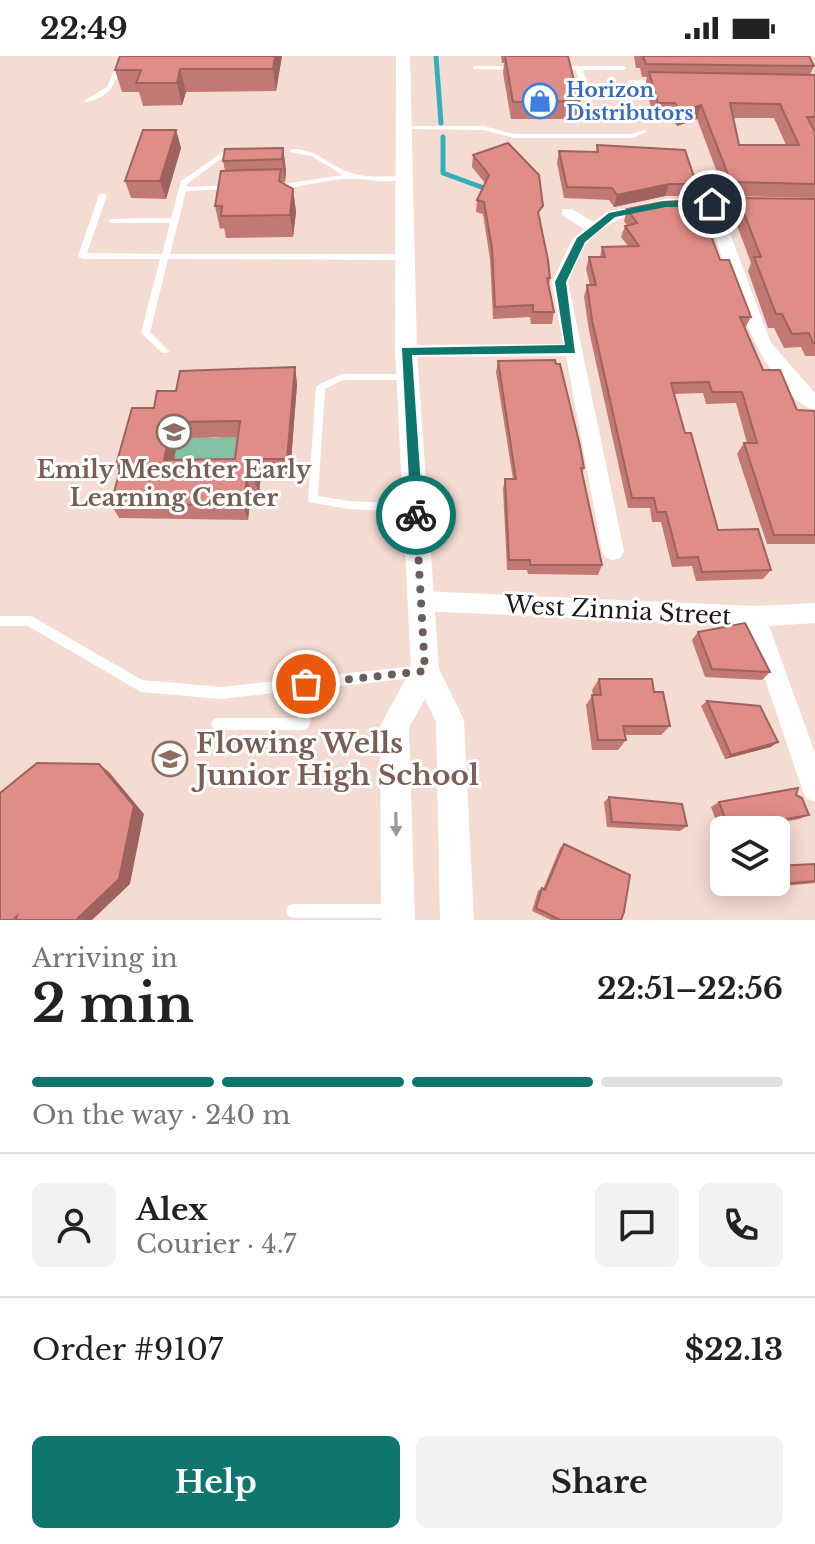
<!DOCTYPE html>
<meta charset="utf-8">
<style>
:root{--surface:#fff;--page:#f2f2f2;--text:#222;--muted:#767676;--line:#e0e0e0;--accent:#0f766e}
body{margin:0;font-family:"Libre Baskerville",serif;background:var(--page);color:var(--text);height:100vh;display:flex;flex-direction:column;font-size:30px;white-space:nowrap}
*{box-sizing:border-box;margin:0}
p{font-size:26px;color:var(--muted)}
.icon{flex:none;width:44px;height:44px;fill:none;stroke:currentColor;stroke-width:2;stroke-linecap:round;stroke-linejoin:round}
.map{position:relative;height:864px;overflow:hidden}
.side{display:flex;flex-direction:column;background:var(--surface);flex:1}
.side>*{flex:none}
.controls{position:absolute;left:710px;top:760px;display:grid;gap:16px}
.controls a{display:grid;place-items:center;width:80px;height:80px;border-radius:12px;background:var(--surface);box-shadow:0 4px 20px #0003;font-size:40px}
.pin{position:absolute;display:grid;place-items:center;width:68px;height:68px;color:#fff;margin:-34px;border:4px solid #fff;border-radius:50%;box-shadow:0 2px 8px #0007}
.courier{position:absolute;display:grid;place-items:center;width:80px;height:80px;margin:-40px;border:6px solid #0f766e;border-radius:50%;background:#fff;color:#222;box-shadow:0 2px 10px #0007}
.headline em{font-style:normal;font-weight:800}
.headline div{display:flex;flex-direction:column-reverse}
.headline{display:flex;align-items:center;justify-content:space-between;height:136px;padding:0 32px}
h1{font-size:52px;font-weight:800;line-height:60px}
.bar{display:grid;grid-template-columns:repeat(4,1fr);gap:12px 8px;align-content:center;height:96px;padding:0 32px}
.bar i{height:10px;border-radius:6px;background:var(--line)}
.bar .active{background:var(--accent)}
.bar p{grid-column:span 4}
.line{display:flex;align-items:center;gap:20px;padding:0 32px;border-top:2px solid var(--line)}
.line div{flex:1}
.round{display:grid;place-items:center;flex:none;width:84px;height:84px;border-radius:12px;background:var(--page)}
.button{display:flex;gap:16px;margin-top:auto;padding:16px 32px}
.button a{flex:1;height:92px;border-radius:12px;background:var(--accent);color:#fff;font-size:32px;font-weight:800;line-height:92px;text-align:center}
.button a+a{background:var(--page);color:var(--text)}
.status{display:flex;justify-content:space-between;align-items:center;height:56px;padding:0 40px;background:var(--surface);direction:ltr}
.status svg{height:22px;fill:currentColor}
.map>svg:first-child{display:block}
.green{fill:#84c0a1}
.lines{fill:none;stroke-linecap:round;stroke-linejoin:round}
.stream{stroke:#36aeba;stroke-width:5}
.service{fill:#fff;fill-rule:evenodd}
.minor{fill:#fff;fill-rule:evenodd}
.tertiary{fill:#fff;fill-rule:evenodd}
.wall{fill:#c27974;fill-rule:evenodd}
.shaded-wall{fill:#9e635e}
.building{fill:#e18d87;stroke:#9e635e;stroke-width:2;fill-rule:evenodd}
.oneway{fill:#9c9896}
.route{fill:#0f766e}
.done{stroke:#6c5d58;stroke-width:8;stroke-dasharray:0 14.4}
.labels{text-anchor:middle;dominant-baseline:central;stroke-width:6;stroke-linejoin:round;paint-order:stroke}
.far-shop-label{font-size:20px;font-weight:bold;fill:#366cbe;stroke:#fff;text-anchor:start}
.education-label{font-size:24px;font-weight:bold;fill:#785e54;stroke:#fff}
.street-label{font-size:24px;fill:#221916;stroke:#fff}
.near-education-label{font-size:28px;font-weight:bold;fill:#785e54;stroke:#fff;text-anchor:start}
</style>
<div class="status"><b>22:49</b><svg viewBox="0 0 49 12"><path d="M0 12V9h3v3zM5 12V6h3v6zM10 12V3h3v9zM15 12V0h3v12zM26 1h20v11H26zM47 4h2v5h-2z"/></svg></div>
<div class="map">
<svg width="815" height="864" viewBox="0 0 815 864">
<rect width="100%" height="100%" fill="#f5dcd2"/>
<path class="green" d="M182,368C208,386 219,387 246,369L239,418L170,419Z"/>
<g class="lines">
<g class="stream">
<path d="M436,0L441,67"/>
<path d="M443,81V117L492,135"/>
</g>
<g class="service">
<path d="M120,6L123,8C114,29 110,42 85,46V44L107,31L117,8Z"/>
<path d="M475,10H517L520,12L517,14L473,13V11Z"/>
<path d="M557,10H624L627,12L624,14H583L595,59L592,61L589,59L576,14L555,13L554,12Z"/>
<path d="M629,24L659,25L662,27L659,29L627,27V25Z"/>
<path d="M404,70H484L514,78H631L644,74L647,76L632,82H514L484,74L402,73V71Z"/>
<path d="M229,92L233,94L231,95L187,128V131L229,129L233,131L229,133L186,135L170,198H405L409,201L405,204L168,203L150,276L169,295L168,297H162L141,277L160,203H82L78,200L99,139L103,137L107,139L87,197L162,198L170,167H112L108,165L112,163L171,162L181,125Z"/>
<path d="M293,93C319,94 325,107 346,115C364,123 385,120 404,120L408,122C393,128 373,124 357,123C331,121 301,133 274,133V129H277L343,119L311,100L291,96L289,95Z"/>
<path d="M342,318H408L413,321L408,324H343L325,333L318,440L348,445L414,448L418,449L419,452L418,455L414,456L348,453L309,446L308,443L316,331L318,329Z"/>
<path d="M0,560H29L33,561L142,624L221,631L423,609L427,611L429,615L427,619L423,621L312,633L310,668L308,672L304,674H217L213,672L211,668L213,664L217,662H298L300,634L221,643L141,636L28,570H0Z"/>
<path d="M293,848H392L397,850L399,855L397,860L392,862H293L288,860L286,855L288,850Z"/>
</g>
<g class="minor">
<path d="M666,143L815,144V154L721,153L771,287L815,337V354C758,336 724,205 706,153C665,153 617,152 588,186C579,196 574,214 568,226L624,495L620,502L613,504L606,502L602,495L566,300L406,301L397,295L406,289L563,288L552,226L572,184L584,173L562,159V153H572L593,166L607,156Z"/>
<path d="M421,535L755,550L815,547V567L769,570L815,697V746L806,742L802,733L747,570L421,555L413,552L410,545L413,538Z"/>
</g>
<path class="tertiary" d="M396,0H410L417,295L439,613L464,664L474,864H440L436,666L425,643L409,672L415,864H381L380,670L411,613L395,295Z"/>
</g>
<g class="wall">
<path d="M282,0L276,35L186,36L182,49L143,50L139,36H122L115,14Z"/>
<path d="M501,0H568L579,45L576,63H511L503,17L504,7H502Z"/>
<path d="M634,0H809L814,10L810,19H815V142L726,140L697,63L677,70L671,61H654L645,30L647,21H642L640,12H636ZM733,62H774L786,89H739Z"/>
<path d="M176,74L181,92L166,143L131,142L125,125Z"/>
<path d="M597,89L695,124L689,140H665L614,151L609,144L564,142L557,107L559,95L596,96Z"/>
<path d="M283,92L286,115L285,126H282L293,133L296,156L293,181L226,182L224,172L220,173L215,150L225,115L223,105Z"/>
<path d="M473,99L541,162L540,163L550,222L549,229L554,256L552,268H531L530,261L493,263L490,203L483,158L476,156L477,144L485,127L472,111Z"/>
<path d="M738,142L815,143V300H805L801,291L784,292L774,272H768L748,215L751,207L732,156Z"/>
<path d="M627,153L720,204L751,261L745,272L763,314L797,354L815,355V488H767L737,398L744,387H747L736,347L706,348L703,337L674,338L685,377L718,474L771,514L763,523L696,525L692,510L672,511L661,466H652L650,452H628L589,275L584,241L587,229H590L586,213L589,201H600L602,191L628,190L621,181L625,170L627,169L624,165Z"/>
<path d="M498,305L584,412L582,417L602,509L598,519L528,518L527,514H507L503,433L505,423H513L496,316Z"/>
<path d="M295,311L297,328L290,418H261L259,438H251L248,464L119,462L111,448L119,416L116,409L154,352L176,335ZM238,381L235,403L174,404L179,382Z"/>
<path d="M698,576L770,616L762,624L705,621L692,584Z"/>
<path d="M599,623L654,636L670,670L661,679H625L626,684L618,694H592L586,649L593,639L592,634Z"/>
<path d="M707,645L771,691L725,703L701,650Z"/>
<path d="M609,741L687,770L680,775L607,771L604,746Z"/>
<path d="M719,746L809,759L799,763L742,774H724V777L721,778L711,751Z"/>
<path d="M564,788L621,864H551L532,855L538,835L542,832L543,833L560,792Z"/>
<path d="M815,808V827L739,834L737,826H776Z"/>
</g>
<g class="shaded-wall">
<path d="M275,0H282L276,35L273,13Z"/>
<path d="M180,13L186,36L182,49L177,27Z"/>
<path d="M701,49L697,63L677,70L681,56Z"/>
<path d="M176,74L181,92L166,143L160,125Z"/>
<path d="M283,92L286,115L285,126L282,103Z"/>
<path d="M669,128L665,140L614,151L617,139Z"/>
<path d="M293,133L296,156L293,181L290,159Z"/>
<path d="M295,311L297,328L290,418L287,403Z"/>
<path d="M172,366L179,382L170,419L164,404Z"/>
<path d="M257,403L261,418L259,438L254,423Z"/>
<path d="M247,423L251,438L248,464L243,449Z"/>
<path d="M778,686L771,691L725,703L731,699Z"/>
<path d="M99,708L109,716L144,758L130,828L92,864H76Z"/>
</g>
<g class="building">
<path d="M120,0H275L273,13H180L177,27H136L141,14H115Z"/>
<path d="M505,0H568L579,45L513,46Z"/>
<path d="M643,0H809L814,10L646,8Z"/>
<path d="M649,16L815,19V61H807L815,76V128L731,126L701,49L681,56L675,47H658ZM730,47L780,48L799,89H739Z"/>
<path d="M143,74H176L160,125H125Z"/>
<path d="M508,87L539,119L543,150L538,156L548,204L550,222H547L554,256H533V249L495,251L492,192L484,146L477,144L489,119L473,99Z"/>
<path d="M597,89L685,94L695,124H692L693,128H669L617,139L612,132L567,131L559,95L598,96Z"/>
<path d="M283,92L282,103L223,105L225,93Z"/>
<path d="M281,113L279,125L293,133L290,159L221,160L222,150H215L221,115Z"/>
<path d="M738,142L815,143V287H813L809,277L792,278L782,258H776L754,201H761Z"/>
<path d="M698,144L720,204H729L751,261H740L763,314H780L797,354L815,355V479H774L744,387H757L742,336H712L709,326L671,327L685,377H691L718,474L758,473L771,514L702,516L698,501L678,502L666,456H657L654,442H632L592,264L587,229H596L589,201H605L602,191L639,190L625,170L637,167L627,153L662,146Z"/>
<path d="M555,304L556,308H560L580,390L584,412H581L602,509H530V504H509L505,423H516L498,305Z"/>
<path d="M295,311L287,403H257L254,423H247L243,449L111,448L121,410L116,409L132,352H154L157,335H176L180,315ZM240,365L235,403L164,404L172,366Z"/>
<path d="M745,567L770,616L712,613L698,576Z"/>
<path d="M599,623H652L654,636H663L670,670H623L626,684H598L592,639H601Z"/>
<path d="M707,645L760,650L778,686L731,699Z"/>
<path d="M37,707L99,708L134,750L119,823L76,864H16L17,860L13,864H0V737Z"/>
<path d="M798,732L796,739L802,742L809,759L729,773L719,746Z"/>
<path d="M609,741L682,748L687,770L612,766Z"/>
<path d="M564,788L630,819L624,856L621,864H560L536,852L542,832L545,834Z"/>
<path d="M815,808V825L748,831L747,826H776V810Z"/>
</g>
<defs><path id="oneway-solid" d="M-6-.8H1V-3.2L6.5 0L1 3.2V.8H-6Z" transform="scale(2)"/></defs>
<use class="oneway" href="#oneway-solid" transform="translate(396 768) rotate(89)"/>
<path class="route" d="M666,145H712L717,148L712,151H666L615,161L585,186L566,226L575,297L412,299L423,459L421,463H411L402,292L565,289L555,226L577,182L609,157Z"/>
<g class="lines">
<path class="done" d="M306,628L425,615L416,459"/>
</g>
<defs>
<g id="shop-ring" transform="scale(1.8)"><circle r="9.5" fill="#fff" stroke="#3f7fe0" stroke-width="1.5"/><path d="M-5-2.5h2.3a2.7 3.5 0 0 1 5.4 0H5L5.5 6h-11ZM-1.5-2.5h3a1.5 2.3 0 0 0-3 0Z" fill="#3f7fe0"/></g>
<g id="school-ring" transform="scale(1.8)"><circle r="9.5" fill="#fff" stroke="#8d6e63" stroke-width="1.5"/><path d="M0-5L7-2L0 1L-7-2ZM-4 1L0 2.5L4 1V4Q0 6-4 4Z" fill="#8d6e63"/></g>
</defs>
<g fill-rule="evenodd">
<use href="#shop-ring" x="540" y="45"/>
<use href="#school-ring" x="174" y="376"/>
<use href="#school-ring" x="170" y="703"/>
</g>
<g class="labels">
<g class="far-shop-label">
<text x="566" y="34">Horizon<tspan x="566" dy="23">Distributors</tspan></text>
</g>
<g class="education-label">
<text x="174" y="413">Emily Meschter Early<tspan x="174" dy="28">Learning Center</tspan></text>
</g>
<g class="street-label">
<text transform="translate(618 554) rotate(3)">West Zinnia Street</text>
</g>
<g class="near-education-label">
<text x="196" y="687">Flowing Wells<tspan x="196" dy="32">Junior High School</tspan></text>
</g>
</g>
</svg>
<div class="controls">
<a><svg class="icon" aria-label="layers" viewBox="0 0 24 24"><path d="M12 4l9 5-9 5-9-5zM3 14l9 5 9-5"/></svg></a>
</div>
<div class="pin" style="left:306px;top:628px;background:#ea580c"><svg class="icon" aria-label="bag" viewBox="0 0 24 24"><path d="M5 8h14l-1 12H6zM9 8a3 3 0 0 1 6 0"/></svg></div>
<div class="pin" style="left:712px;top:148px;background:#1f2937"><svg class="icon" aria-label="home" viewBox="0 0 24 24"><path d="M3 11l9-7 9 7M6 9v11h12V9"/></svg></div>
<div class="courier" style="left:416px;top:459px"><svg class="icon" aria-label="bike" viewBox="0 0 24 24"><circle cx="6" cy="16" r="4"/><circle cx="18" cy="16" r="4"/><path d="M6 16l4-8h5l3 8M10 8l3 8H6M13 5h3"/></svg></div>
</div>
<section class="side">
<div class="headline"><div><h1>2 min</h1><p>Arriving in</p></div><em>22:51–22:56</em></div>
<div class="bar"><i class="active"></i><i class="active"></i><i class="active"></i><i></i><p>On the way · 240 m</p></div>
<div class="line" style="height:144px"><a class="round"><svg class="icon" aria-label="person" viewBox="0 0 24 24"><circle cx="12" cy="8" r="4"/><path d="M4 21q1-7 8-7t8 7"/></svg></a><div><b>Alex</b><p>Courier · 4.7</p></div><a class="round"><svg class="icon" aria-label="chat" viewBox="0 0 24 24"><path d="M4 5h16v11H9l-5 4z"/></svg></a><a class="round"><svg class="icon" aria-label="phone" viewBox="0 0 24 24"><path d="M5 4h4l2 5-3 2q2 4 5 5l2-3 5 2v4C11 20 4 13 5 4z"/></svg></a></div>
<div class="line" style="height:104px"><div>Order #9107</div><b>$22.13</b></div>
<div class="button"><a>Help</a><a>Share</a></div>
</section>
